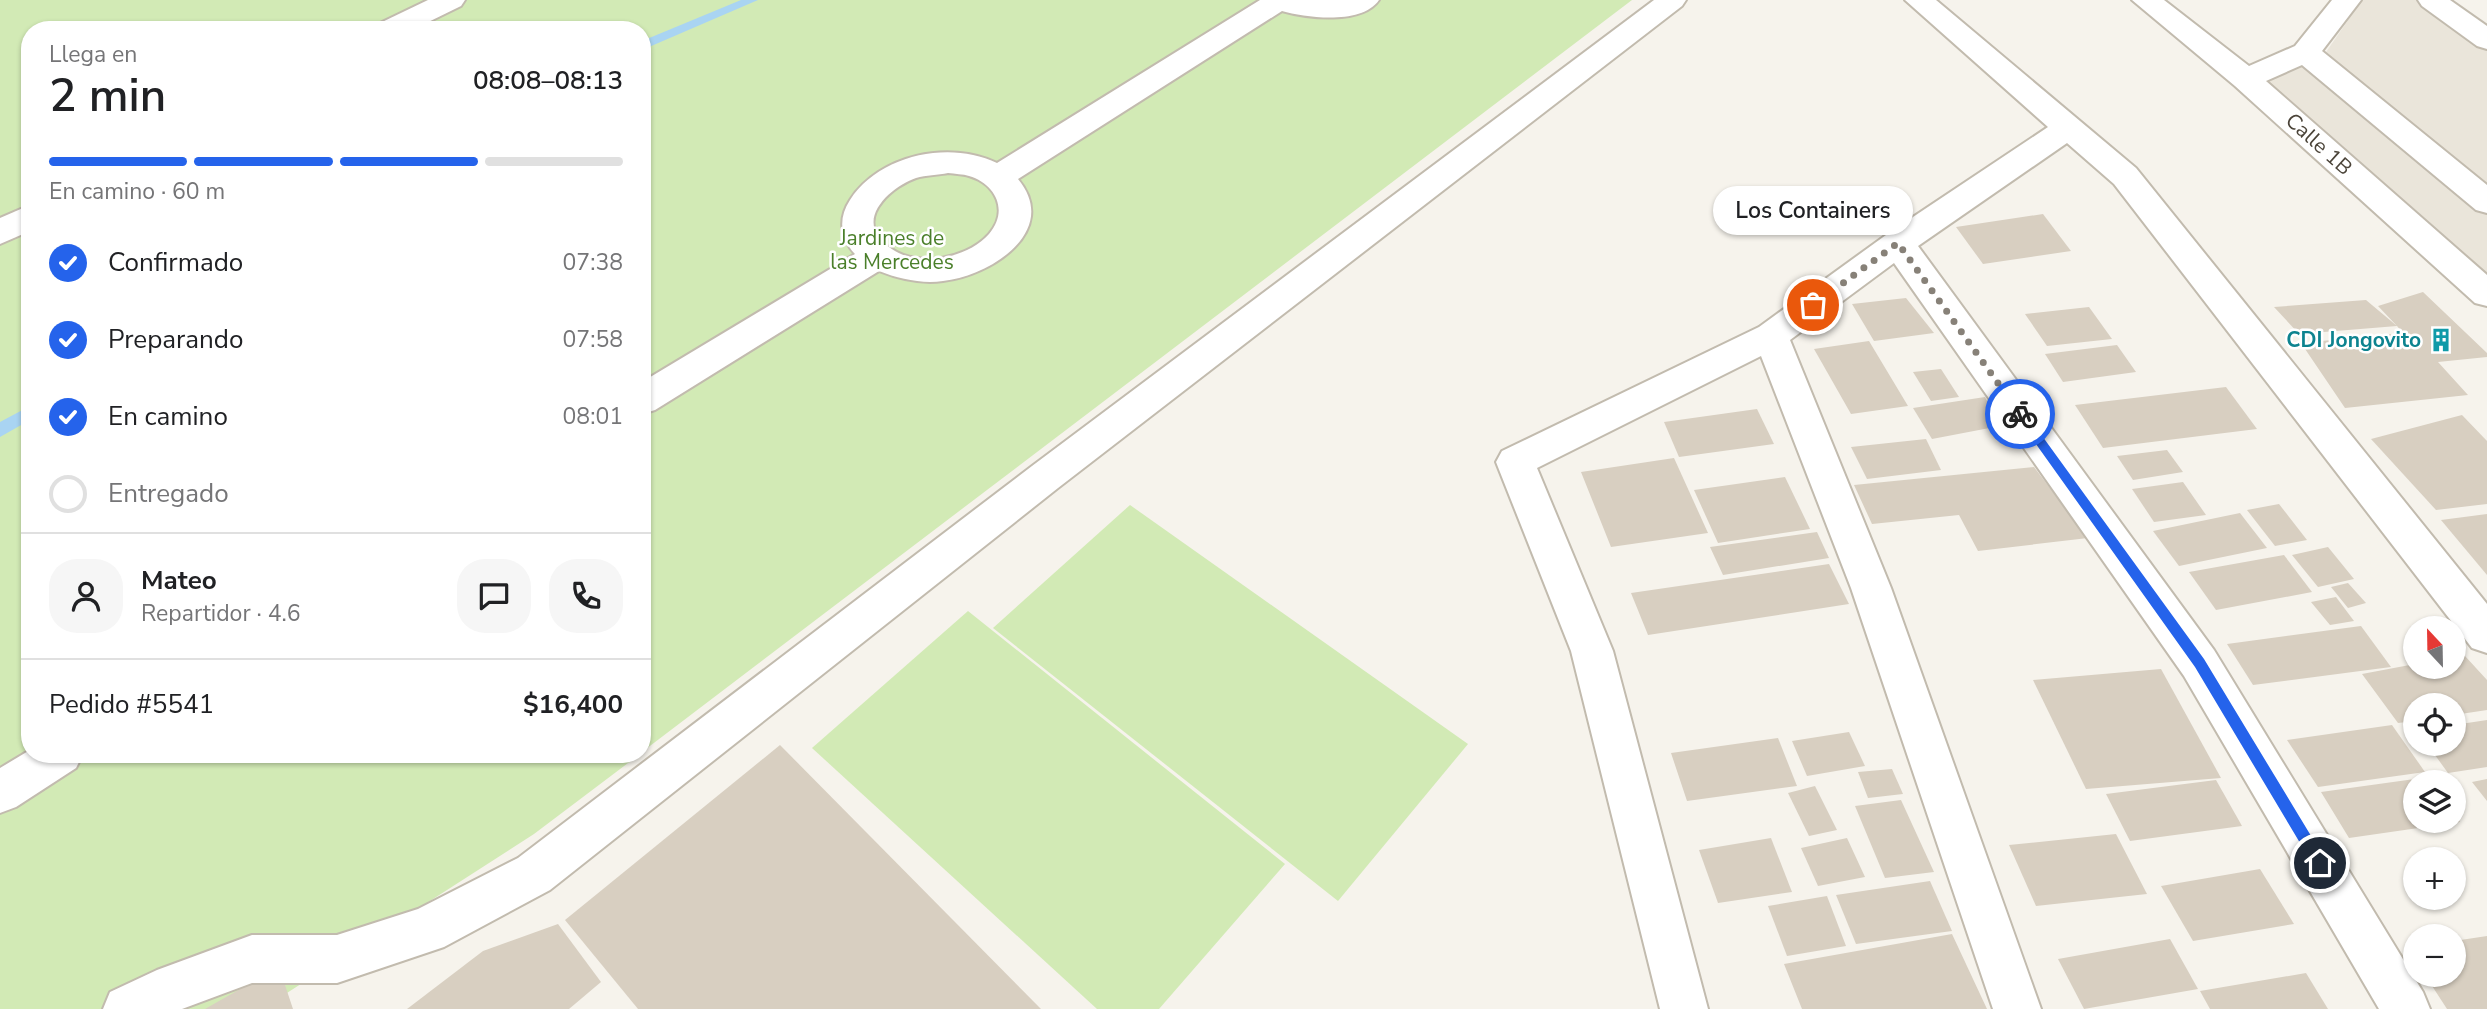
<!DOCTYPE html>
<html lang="es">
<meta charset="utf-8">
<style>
:root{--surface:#fff;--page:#f6f6f6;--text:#202124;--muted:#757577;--line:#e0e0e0;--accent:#2563eb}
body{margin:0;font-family:"Nunito Sans",sans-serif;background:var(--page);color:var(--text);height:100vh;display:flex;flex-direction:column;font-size:26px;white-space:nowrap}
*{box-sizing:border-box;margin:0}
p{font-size:23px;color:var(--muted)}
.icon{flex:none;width:38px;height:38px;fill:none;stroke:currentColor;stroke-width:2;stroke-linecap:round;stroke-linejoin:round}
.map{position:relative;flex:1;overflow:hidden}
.sheet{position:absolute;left:21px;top:21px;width:630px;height:742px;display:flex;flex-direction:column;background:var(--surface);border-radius:28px;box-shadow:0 2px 5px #0004}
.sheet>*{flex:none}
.needle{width:46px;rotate:338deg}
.fabs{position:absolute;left:2403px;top:616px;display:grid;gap:14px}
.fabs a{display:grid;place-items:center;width:63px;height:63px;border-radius:50%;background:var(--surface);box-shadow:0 2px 5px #0004;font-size:35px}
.pin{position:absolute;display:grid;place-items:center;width:60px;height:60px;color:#fff;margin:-30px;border:4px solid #fff;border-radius:50%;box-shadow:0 2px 7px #0007}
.courier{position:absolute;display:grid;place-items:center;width:70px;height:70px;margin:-35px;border:5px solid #2563eb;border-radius:50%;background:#fff;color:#222;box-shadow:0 2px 9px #0007}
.bubble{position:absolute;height:49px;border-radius:24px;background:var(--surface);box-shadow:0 2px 5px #0004;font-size:23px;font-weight:600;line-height:49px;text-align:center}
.headline em{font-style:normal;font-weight:600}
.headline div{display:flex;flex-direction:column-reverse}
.headline{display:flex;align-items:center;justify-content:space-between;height:119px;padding:0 28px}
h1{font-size:46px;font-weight:600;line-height:52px}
.bar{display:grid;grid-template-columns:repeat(4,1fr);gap:10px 7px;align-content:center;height:84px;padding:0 28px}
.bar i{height:9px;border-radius:5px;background:var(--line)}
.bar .active{background:var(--accent)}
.bar p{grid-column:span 4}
.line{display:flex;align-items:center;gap:18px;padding:0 28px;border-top:2px solid var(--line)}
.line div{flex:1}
.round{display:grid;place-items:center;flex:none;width:74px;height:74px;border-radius:28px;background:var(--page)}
ol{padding:0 28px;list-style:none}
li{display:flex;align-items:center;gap:21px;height:77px}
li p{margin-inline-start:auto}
li .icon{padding:7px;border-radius:50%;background:var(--accent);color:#fff;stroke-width:4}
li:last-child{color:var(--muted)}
li i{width:38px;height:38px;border:4px solid var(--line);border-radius:50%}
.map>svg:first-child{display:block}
.residential{fill:#eae5da}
.green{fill:#d2eab5}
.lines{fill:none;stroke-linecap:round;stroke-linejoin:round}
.stream{fill:#a9d4f2;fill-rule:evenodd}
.building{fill:#d8cfc1}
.minor-casing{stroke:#c2bbae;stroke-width:4}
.minor{fill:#fff;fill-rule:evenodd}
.route{fill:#2563eb}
.done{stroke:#878178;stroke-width:7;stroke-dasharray:0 12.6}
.labels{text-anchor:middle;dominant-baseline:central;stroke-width:5;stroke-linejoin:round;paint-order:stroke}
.street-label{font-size:21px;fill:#4b4439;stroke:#fff}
.park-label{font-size:21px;fill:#4a7f2a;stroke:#fff}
.culture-label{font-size:21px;font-weight:bold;fill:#0d838f;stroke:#fff;text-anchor:end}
</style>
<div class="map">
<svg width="2487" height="1009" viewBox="0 0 2487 1009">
<rect width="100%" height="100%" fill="#f6f3ec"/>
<g class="residential">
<path d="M2362,0H2421L2487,49V189L2322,58Z"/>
<path d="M2297,49L2487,202V286L2255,81Z"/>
</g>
<g class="green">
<path d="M0,0H1632L642,752V30H30V754H640L534,834L262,1009H0Z"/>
<path d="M1130,505L1468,744L1338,901L993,628Z"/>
<path d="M968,611L1285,864L1159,1009H1097L812,748Z"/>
</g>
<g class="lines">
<g class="stream">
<path d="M741,0H758L642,50V41Z"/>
<path d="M30,406V420L0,437V422Z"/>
</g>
</g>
<g class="building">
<path d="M2043,214L2071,251L1983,264L1956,227Z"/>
<path d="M2423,292L2487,353V357L2438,362L2468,395L2345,408L2301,343L2403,333L2397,326L2299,334L2274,307L2366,300L2397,326L2378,306Z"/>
<path d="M1906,298L1934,333L1874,341L1852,304Z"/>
<path d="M2089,307L2112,339L2047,346L2025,314Z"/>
<path d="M1869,341L1908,406L1851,414L1814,349Z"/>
<path d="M2117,345L2136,372L2063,382L2045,354Z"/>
<path d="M1941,369L1959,397L1931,401L1913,372Z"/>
<path d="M2226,387L2257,429L2103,448L2075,405Z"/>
<path d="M1985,397L2000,426L1932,439L1913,408Z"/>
<path d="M1757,409L1774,444L1679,457L1664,422Z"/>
<path d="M2462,415L2487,441V504L2436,510L2371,439Z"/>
<path d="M1926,439L1941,470L1867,479L1851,447Z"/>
<path d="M2167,450L2183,472L2133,480L2117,456Z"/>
<path d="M1674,458L1708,533L1611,547L1581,472Z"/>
<path d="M2034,467L2088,538L1978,551L1959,515L1872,524L1854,485Z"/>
<path d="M1785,477L1810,529L1718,543L1694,490Z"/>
<path d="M2183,482L2206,515L2154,522L2132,489Z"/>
<path d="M2279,504L2307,540L2275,546L2247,510Z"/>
<path d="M2240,513L2267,548L2179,566L2153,531Z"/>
<path d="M2487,514V575L2441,520Z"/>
<path d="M1817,532L1829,558L1723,575L1710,547Z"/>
<path d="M2328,547L2354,579L2318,587L2292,555Z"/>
<path d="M2284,555L2312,592L2216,610L2189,572Z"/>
<path d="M1829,564L1849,604L1648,635L1631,593Z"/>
<path d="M2348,583L2366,603L2348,608L2331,587Z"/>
<path d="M2336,597L2354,621L2330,625L2311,602Z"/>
<path d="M2361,626L2391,667L2253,685L2227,644Z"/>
<path d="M2465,656L2487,680V710L2454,715V705H2415V721L2398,723L2362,674L2415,664V667H2454V658Z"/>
<path d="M2161,669L2221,778L2086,789L2033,680Z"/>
<path d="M2487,720V767L2448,773L2427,744H2454V725Z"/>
<path d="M2392,725L2425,772L2318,787L2287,740Z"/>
<path d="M1849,732L1865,766L1807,776L1792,741Z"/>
<path d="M1778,738L1797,786L1687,801L1671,753Z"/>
<path d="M780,745L1041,1009H638L565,920Z"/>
<path d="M1892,769L1903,794L1868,798L1858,772Z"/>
<path d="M2429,777L2432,782H2415V821H2454V813L2460,822L2349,838L2321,792Z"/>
<path d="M2487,779V801L2472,782Z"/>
<path d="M2216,780L2242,826L2130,841L2106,794Z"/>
<path d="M1815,786L1837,830L1809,836L1788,793Z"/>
<path d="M1901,800L1934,872L1885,878L1855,806Z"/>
<path d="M2116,834L2147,894L2036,906L2009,845Z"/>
<path d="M1771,838L1792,892L1718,903L1699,850Z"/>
<path d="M1847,838L1865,877L1818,886L1801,848Z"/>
<path d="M2260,869L2294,924L2193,941L2161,886Z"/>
<path d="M1930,881L1952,931L1856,944L1836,895Z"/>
<path d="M1827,896L1846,946L1787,956L1768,906Z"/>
<path d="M558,924L601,982L569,1009H407L483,951Z"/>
<path d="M1952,934L1987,1009H1802L1784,964Z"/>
<path d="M2487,936V1009H2447L2425,975H2454V941Z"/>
<path d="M2170,939L2198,989L2084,1009L2058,959Z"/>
<path d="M279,967L293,1009H205Z"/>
<path d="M2306,973L2328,1009H2210L2200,991Z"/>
</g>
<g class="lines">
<g class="minor-casing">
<g id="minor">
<path d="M428,0H465L461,6L412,30H374L378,24Z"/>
<path d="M1260,0H1379C1362,25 1307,18 1282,11L1018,179C1061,231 990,276 943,281C922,284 899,279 879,271L655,410L642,414V382L855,254C840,238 838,218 850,200C879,155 949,140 997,163ZM948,173C955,174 963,174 969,176C996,184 1009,211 989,234C964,262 904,271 879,237C860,213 895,185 916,178C926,175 938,175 948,173Z"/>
<path d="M1654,0H1686L1682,6L1058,488L550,890L444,947L337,983H252L182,1009H103L110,992L157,970L252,935H337L418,909L518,858L1032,466Z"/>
<path d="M1905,0H1936L2136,168L2487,604V653L2472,648L2114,184L2067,143L1918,246L2214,650L2423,992L2430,1009H2379L2184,676L1894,263L1790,340L1891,588L2041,1009H1993L1851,588L1761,356L1537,468L1613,651L1708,1009H1660L1571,651L1496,462L1502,451L1759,327L1886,235L2048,127Z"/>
<path d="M2132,0H2164L2249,66L2295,46L2332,0H2361L2322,51L2487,185V213L2476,210L2302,65L2266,81L2487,275V306L2475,303L2235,86Z"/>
<path d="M2418,0H2450L2487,26V49L2477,46L2422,6Z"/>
<path d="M30,205V231L0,244V218Z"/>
<path d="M30,750V754H83L76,768L16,807L0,813V768Z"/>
</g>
</g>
<use href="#minor" class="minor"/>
</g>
<path class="route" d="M2020,409L2024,411L2204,659L2325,859V868H2315L2195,667L2016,416L2015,414Z"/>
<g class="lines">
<path class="done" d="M1813,305L1898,243L2020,414"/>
</g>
<defs>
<g id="building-bare" transform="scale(1.89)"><path d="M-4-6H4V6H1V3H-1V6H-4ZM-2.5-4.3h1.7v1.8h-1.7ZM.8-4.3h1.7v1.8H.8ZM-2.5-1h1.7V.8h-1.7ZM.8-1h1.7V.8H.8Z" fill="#0f9aa8" stroke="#fff" stroke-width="2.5" paint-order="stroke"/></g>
</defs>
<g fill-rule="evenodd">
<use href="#building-bare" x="2441" y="340"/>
</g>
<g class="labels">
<g class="street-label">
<text transform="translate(2319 144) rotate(42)">Calle 1B</text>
</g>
<g class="park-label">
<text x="892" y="238">Jardines de<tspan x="892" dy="24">las Mercedes</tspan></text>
</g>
<g class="culture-label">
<text x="2421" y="340">CDI Jongovito</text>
</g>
</g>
</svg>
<div class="fabs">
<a><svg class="needle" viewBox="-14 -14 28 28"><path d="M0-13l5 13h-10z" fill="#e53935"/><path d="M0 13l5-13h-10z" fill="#757577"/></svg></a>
<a><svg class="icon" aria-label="locate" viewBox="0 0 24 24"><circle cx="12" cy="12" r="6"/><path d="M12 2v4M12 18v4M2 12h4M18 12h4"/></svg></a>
<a><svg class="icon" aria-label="layers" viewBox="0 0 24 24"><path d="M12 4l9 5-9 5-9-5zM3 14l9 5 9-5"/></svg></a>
<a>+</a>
<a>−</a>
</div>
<div class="pin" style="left:1813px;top:305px;background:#ea580c"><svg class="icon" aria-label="bag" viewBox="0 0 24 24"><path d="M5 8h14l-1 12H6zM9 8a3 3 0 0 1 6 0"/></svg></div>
<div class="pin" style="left:2320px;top:863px;background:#1f2937"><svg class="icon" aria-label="home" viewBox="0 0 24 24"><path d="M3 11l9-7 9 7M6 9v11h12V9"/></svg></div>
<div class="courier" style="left:2020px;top:414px"><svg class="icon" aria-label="bike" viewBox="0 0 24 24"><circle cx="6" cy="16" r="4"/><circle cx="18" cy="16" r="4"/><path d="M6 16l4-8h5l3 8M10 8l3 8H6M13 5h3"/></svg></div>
<div class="bubble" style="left:1713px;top:186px;width:200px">Los Containers</div>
<section class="sheet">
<div class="headline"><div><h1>2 min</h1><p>Llega en</p></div><em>08:08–08:13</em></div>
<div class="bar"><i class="active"></i><i class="active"></i><i class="active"></i><i></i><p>En camino · 60 m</p></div>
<ol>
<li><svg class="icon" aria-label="check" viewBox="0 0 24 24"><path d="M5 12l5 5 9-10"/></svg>Confirmado<p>07:38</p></li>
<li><svg class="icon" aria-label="check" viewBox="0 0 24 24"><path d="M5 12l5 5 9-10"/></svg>Preparando<p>07:58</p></li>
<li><svg class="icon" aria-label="check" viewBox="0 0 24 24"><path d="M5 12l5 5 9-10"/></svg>En camino<p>08:01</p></li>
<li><i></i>Entregado</li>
</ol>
<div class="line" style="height:126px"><a class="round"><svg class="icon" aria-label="person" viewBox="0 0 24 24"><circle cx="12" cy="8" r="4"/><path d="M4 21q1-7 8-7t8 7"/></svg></a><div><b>Mateo</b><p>Repartidor · 4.6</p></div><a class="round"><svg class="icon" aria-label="chat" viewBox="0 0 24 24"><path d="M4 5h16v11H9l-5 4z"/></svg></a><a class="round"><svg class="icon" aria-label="phone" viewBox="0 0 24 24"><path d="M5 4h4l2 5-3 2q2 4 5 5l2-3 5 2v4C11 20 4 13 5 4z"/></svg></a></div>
<div class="line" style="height:91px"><div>Pedido #5541</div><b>$16,400</b></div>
</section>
</div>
